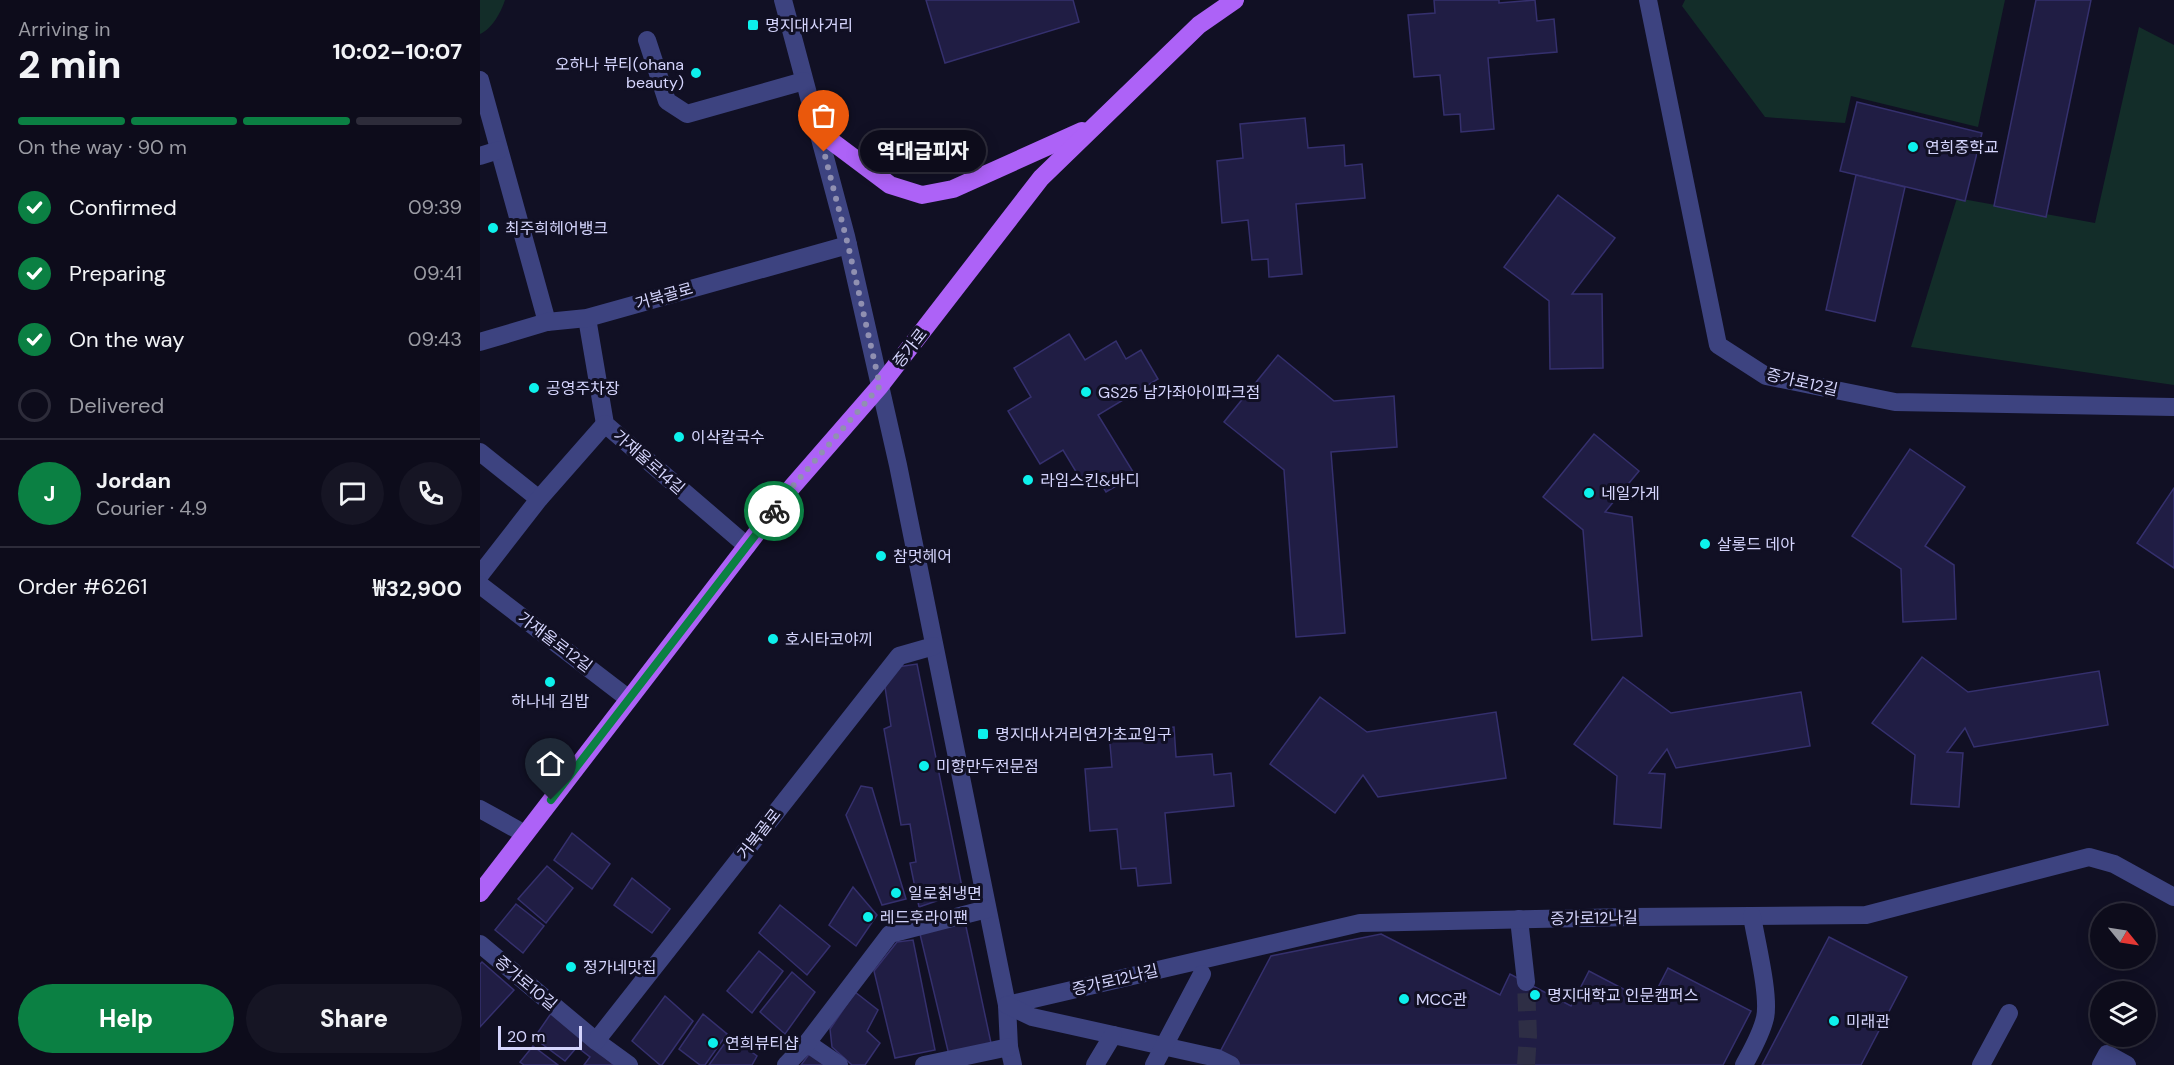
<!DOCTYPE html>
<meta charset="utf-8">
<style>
:root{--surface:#0d0c1b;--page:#161524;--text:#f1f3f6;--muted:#9a9ba3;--line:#2d2c3a;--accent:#0b8043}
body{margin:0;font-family:"DM Sans","Noto Sans KR",sans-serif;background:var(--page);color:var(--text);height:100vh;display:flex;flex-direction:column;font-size:22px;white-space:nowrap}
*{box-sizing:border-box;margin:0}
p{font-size:20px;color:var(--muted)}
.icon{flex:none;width:33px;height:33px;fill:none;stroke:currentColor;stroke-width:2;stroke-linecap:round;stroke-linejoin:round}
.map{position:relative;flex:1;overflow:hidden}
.sheet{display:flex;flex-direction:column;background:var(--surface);width:480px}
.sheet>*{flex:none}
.needle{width:39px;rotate:120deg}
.tools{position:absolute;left:1610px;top:903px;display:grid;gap:12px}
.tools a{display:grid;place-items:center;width:66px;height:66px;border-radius:50%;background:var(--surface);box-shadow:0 3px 15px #0003,0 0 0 2px var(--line);font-size:30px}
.scale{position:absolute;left:18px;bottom:15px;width:84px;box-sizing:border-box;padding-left:6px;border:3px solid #d5d5fd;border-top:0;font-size:16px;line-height:21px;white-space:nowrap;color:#d5d5fd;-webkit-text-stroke:4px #111024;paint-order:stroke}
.pin{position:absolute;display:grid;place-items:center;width:51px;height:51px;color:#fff;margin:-62px -26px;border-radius:50% 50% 50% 0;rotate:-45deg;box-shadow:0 0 6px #0007}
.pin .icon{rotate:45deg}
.courier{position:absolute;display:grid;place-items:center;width:60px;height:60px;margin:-30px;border:4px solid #0b8043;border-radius:50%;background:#fff;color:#222;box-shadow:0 2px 8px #0007}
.bubble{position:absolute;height:42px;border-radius:21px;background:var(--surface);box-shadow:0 3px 15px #0003,0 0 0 2px var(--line);font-size:20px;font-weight:800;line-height:42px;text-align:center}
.summary em{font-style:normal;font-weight:800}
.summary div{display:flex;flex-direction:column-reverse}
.summary{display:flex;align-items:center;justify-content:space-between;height:102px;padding:0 18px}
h1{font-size:39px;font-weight:800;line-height:45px}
.bar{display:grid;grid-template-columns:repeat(4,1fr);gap:9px 6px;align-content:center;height:72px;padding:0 18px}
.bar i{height:8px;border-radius:4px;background:var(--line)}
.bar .current{background:var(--accent)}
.bar p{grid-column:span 4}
.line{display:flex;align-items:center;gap:15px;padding:0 18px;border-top:2px solid var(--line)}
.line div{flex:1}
.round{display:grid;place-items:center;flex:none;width:63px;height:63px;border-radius:32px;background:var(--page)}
ol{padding:0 18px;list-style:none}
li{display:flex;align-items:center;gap:18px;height:66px}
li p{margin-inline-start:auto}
li .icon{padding:6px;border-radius:50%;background:var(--accent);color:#fff;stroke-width:4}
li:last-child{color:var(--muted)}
li i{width:33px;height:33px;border:3px solid var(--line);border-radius:50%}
.action{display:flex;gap:12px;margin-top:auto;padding:12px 18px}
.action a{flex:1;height:69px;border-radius:36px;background:var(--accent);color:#fff;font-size:24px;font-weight:800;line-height:69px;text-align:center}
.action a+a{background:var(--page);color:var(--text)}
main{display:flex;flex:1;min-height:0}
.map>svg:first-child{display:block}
.green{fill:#132d29}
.building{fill:#201d44;stroke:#35306e;stroke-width:1.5}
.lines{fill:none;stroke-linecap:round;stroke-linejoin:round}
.minor-tunnel{stroke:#2e2e45;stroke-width:18;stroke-dasharray:18 9;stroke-linecap:butt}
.minor{stroke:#3d4380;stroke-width:18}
.major{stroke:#ad62f7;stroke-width:18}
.done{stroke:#9090b1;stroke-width:6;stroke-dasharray:0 10.8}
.route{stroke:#0b8043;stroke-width:8}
.poi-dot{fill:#0df1ec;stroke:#111024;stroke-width:2}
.labels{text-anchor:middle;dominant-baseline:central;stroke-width:6;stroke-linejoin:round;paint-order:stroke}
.poi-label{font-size:16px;fill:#d5d5fd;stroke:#111024;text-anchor:start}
.street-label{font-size:16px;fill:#d5d5fd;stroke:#111024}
</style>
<main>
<section class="sheet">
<div class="summary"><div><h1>2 min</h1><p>Arriving in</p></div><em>10:02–10:07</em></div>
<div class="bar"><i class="current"></i><i class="current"></i><i class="current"></i><i></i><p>On the way · 90 m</p></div>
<ol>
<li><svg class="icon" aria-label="check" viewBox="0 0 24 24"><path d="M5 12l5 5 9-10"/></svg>Confirmed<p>09:39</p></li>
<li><svg class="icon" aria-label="check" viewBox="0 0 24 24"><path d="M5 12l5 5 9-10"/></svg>Preparing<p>09:41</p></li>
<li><svg class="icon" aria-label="check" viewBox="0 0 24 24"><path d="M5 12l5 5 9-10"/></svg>On the way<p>09:43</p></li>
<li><i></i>Delivered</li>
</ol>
<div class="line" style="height:108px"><b class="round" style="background:var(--accent);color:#fff">J</b><div><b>Jordan</b><p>Courier · 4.9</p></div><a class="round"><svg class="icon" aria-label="chat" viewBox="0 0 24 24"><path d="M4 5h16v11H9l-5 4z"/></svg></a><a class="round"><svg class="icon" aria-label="phone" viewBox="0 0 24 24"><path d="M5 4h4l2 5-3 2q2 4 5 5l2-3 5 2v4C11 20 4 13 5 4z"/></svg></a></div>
<div class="line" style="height:78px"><div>Order #6261</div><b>₩32,900</b></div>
<div class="action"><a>Help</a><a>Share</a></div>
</section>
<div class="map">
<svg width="1694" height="1065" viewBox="0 0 1694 1065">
<rect width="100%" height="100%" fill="#111024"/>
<g class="green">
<path d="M0,0H25C21,12 12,29 0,34Z"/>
<path d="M1205,0H1525L1498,127L1371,96L1365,123L1285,117L1202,6Z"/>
<path d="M1659,27L1694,45V385L1431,347L1477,198L1615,223Z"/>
</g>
<g class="building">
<path d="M446,0H593L599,22L465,63Z"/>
<path d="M954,0H1019V3L1055,0L1057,21L1074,19L1077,52L1008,58L1014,129L981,132L980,114L964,115L960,75L934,77L928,15L955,13Z"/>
<path d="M1556,0H1611L1566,217L1514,206Z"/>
<path d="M1377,102L1502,133L1485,201L1360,171Z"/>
<path d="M825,118L828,148L864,145L865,166L882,164L885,198L816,204L822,274L789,277L788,259L772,260L768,220L742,223L737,161L763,158L760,124Z"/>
<path d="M1376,175L1425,187L1395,321L1346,310Z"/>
<path d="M1078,195L1135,238L1092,294H1122L1123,368L1070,369L1069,301L1024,267Z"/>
<path d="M589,334L605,360L636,341L646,359L661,350L678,379L618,415L655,475L626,492L617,477L604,485L583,450L560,464L528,411L551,397L534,368Z"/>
<path d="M798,355L854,401L914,396L917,447L851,452L865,633L816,637L804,470L744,422Z"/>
<path d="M1114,434L1159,471L1125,512L1152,517L1162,636L1112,640L1103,530L1063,497Z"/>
<path d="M1430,449L1485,487L1445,546L1474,565L1476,619L1423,622L1421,569L1372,536Z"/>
<path d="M1694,488V568L1657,543Z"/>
<path d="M1442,657L1488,692L1619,671L1628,725L1494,747L1485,728L1467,752L1483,753L1479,807L1431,804L1435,755L1392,723Z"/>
<path d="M437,664L483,892L439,907L430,863L436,862L430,824L421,825L404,729L411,726L405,687L417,667Z"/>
<path d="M1143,677L1191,713L1321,692L1330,746L1196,768L1187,749L1169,773L1185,774L1181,828L1134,824L1137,776L1094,744Z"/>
<path d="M840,697L887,732L1016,712L1026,778L898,797L883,775L855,813L790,764Z"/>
<path d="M694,727L696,757L732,754L734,775L751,773L754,806L685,813L691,883L658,886L656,868L641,869L637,829L610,831L605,769L632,767L629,733Z"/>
<path d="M381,786L392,788L426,899L402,905L366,815Z"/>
<path d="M92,833L130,864L112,889L74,860Z"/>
<path d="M67,866L93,888L66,923L38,899Z"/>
<path d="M152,878L190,909L172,933L134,905Z"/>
<path d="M373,887L397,915L376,946L349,925Z"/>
<path d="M36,904L64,926L43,953L15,930Z"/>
<path d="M300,905L350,946L327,975L279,933Z"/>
<path d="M485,922L511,1043L469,1055L440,934Z"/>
<path d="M901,934L1020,995L1030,974L1091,1006L1109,971L1170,1003L1188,968L1271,1011L1243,1065H733L791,956Z"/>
<path d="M1349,937L1427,977L1381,1065H1282Z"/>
<path d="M433,940L455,1050L415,1058L394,971L417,942Z"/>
<path d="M279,951L303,971L272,1013L247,991Z"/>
<path d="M2,962L34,990L0,1027V964Z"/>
<path d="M312,972L335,992L305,1034L280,1012Z"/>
<path d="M375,992L398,1010L387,1031L400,1043L385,1065H372L352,1047L350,1029Z"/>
<path d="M185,996L213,1021L182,1065H180L152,1041Z"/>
<path d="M72,1012L134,1065H104L110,1057L97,1047L85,1061L54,1038Z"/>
<path d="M223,1014L247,1034L225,1065H220L199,1049Z"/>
<path d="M250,1036L277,1056L272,1065H229Z"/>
<path d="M53,1046L78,1065H44L40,1062Z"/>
<path d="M330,1053L347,1065H321Z"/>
</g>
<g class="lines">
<path class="minor-tunnel" d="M1046,1065L1048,1036L1046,982"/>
<g class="minor">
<path d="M303,0L366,236L418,465L527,1005L529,1047L533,1065"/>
<path d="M1168,0L1238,345L1286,376L1415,402L1694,407"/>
<path d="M167,40L187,101L207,114L324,81"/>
<path d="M0,80L67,322"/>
<path d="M0,156L19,150"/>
<path d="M107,318L125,424L267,546"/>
<path d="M0,342L67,322L107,318L368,245"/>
<path d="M0,452L59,499"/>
<path d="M0,575L59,499L125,424"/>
<path d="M0,585L149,699"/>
<path d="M0,809L45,834"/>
<path d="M1039,919L1046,982"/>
<path d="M0,944L116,1041L149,1065"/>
<path d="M527,1005L880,923L1150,917L1386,915L1609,857L1634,864L1694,897"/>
<path d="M527,1005L552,1017L737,1058L751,1065"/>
<path d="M116,1041L419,656L454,646"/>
<path d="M327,1043L359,1065"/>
<path d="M306,1065L327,1043L410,934L507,909"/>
<path d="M444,1065L529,1047"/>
<path d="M615,1065L633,1035"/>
<path d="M674,1065L722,974"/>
<path d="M1264,1065C1272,1050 1281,1035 1285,1018C1290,996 1276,941 1272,916"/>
<path d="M1501,1065L1529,1013"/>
<path d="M1621,1065L1627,1054L1647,1065"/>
</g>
<g class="major">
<path d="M338,131L410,185L442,195L473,189L602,131"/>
<path d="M0,893L312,487L400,386L561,178L719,25L755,0"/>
</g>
</g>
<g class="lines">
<path class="done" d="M294,511L312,487L400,386L368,245L344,152"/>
<path class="route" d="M71,800L294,511"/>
</g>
<g class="poi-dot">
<rect x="267" y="19" width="12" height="12" rx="3"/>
<circle cx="216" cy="73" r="6"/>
<circle cx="1433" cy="147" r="6"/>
<circle cx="13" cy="228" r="6"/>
<circle cx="54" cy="388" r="6"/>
<circle cx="606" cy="392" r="6"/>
<circle cx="199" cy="437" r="6"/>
<circle cx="548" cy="480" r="6"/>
<circle cx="1109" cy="493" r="6"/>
<circle cx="1225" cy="544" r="6"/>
<circle cx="401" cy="556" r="6"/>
<circle cx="293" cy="639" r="6"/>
<circle cx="70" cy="682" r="6"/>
<rect x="497" y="728" width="12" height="12" rx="3"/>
<circle cx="444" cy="766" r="6"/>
<circle cx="416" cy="893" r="6"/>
<circle cx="388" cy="917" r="6"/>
<circle cx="91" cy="967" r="6"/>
<circle cx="1055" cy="995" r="6"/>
<circle cx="924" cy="999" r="6"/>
<circle cx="1354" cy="1021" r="6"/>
<circle cx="233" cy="1043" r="6"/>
</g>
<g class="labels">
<g class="poi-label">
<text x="285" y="25">명지대사거리</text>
<text x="204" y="64" text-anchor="end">오하나 뷰티(ohana<tspan x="204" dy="18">beauty)</tspan></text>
<text x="1445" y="147">연희중학교</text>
<text x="25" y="228">최주희헤어뱅크</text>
<text x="66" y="388">공영주차장</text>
<text x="618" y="392">GS25 남가좌아이파크점</text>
<text x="211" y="437">이삭칼국수</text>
<text x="560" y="480">라임스킨&amp;바디</text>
<text x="1121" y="493">네일가게</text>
<text x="1237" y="544">살롱드 데아</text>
<text x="413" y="556">참멋헤어</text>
<text x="305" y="639">호시타코야끼</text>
<text x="70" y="701" text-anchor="middle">하나네 김밥</text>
<text x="515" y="734">명지대사거리연가초교입구</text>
<text x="456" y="766">미향만두전문점</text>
<text x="428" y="893">일로칡냉면</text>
<text x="400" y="917">레드후라이팬</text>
<text x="103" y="967">정가네맛집</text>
<text x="1067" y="995">명지대학교 인문캠퍼스</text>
<text x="936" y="999">MCC관</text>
<text x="1366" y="1021">미래관</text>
<text x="245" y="1043">연희뷰티샵</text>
</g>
<g class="street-label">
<text transform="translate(184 296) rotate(-16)">거북골로</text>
<text transform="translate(430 348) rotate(-52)">증가로</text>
<text transform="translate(1322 382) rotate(13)">증가로12길</text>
<text transform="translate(169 462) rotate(41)">가재울로14길</text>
<text transform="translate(75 642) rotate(37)">가재울로12길</text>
<text transform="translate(279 834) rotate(-52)">거북골로</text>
<text transform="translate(1114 918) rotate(-1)">증가로12나길</text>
<text transform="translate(635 980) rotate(-13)">증가로12나길</text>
<text transform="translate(46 983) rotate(40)">증가로10길</text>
</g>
</g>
</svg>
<div class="tools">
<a><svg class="needle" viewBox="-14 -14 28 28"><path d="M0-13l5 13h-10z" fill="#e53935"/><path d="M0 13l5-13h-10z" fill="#9a9ba3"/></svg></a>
<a><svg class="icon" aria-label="layers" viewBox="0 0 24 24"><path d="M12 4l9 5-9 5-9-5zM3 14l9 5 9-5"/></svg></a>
</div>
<div class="scale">20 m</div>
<div class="pin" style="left:344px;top:152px;background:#ea580c"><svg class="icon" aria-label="bag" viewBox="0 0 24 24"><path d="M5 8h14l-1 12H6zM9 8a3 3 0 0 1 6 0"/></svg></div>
<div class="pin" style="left:71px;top:800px;background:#1f2937"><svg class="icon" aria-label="home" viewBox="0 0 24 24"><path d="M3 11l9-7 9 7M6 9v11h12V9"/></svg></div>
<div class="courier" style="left:294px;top:511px"><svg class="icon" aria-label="bike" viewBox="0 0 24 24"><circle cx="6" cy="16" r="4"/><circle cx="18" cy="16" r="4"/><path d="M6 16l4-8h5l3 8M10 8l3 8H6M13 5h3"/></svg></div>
<div class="bubble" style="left:380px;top:130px;width:126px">역대급피자</div>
</div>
</main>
